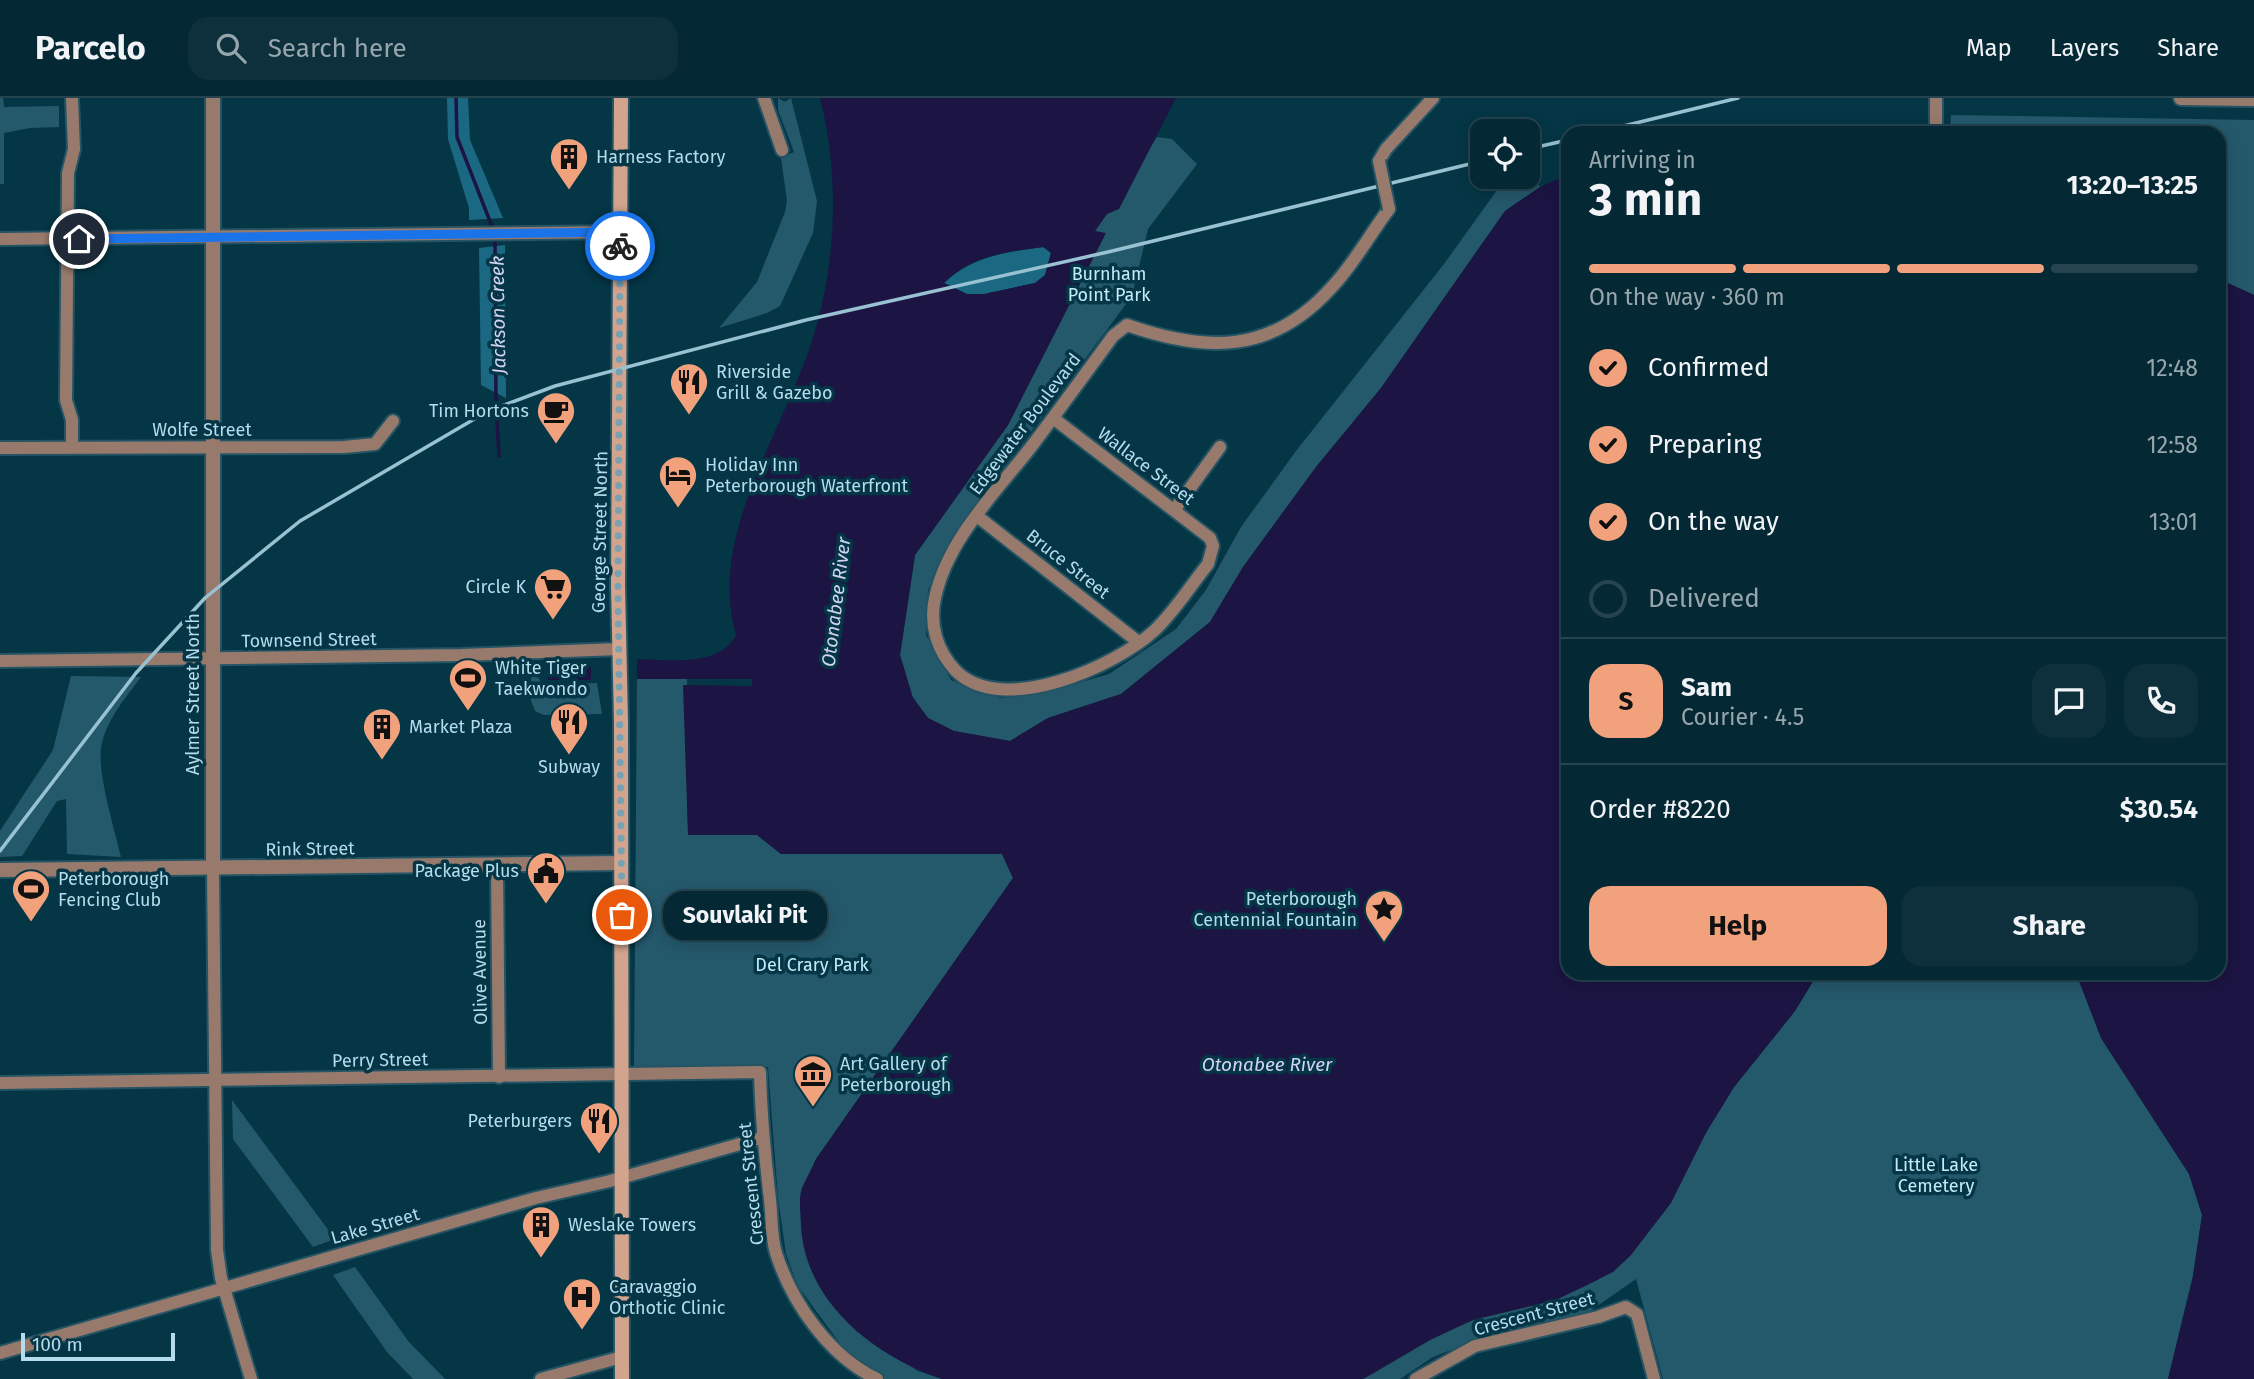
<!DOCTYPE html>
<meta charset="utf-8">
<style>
:root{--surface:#042834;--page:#0d303c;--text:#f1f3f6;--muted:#97a6ac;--line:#25444f;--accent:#f1a17c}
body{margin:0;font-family:"Fira Sans",sans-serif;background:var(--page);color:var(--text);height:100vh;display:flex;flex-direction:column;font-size:26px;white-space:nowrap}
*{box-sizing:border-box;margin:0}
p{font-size:23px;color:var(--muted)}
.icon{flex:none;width:38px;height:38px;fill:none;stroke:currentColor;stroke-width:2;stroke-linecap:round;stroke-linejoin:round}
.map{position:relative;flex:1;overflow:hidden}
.side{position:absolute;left:1561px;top:28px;width:665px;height:854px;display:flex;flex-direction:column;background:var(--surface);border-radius:21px;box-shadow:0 4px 18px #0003,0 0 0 2px var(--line)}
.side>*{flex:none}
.tools{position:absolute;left:1470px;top:21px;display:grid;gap:14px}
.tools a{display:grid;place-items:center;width:70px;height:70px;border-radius:14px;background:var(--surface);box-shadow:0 4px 18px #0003,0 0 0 2px var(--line);font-size:35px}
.scale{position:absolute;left:21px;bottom:18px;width:154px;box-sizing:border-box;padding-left:7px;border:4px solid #b5dced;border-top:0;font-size:19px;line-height:24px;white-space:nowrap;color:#b5dced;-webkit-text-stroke:5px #053646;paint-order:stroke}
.pin{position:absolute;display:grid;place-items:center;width:60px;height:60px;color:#fff;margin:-30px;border:4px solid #fff;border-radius:50%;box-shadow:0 2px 7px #0007}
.courier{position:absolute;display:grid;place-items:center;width:70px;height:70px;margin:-35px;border:5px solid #1a73e8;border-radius:50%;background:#fff;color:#222;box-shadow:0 2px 9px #0007}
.bubble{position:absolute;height:49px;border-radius:21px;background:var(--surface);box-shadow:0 4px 18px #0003,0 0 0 2px var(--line);font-size:23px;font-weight:700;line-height:49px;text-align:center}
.headline em{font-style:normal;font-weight:700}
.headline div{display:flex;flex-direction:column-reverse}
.headline{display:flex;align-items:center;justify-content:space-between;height:119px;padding:0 28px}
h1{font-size:46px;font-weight:700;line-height:52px}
.bar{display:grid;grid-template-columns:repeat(4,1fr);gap:10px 7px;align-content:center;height:84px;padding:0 28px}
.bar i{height:9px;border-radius:5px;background:var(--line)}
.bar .active{background:var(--accent)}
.bar p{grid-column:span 4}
.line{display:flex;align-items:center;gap:18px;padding:0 28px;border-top:2px solid var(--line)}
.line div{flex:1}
.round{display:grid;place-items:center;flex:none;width:74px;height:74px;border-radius:21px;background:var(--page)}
ol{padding:0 28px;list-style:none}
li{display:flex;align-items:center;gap:21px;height:77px}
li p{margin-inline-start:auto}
li .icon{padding:7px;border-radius:50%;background:var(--accent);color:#111;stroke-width:4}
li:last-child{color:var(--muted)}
li i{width:38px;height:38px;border:4px solid var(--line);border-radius:50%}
.primary-button{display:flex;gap:14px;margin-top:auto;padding:14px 28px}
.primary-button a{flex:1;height:80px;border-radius:21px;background:var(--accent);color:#111;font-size:28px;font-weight:700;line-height:80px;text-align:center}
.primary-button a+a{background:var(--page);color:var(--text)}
header{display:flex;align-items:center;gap:42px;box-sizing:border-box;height:98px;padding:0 35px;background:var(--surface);border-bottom:2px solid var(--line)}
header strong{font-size:33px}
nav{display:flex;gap:38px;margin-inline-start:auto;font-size:24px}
.search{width:490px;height:63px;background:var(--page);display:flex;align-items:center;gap:18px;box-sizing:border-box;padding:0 24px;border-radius:21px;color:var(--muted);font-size:26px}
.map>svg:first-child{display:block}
.green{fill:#24596c}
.forest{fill:#1b6882}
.water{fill:#1c1442;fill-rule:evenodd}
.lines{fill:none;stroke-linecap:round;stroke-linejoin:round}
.stream{stroke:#1c1442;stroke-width:3.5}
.minor-casing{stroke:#255464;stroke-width:16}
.tertiary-casing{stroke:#255464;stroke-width:18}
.secondary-casing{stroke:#255464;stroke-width:18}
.minor{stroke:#987a6d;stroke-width:12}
.tertiary{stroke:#987a6d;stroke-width:14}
.secondary{stroke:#d2a38d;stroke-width:14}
.rail{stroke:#98c1d1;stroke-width:3.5}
.minor-bridge-casing{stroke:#255464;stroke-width:16;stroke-linecap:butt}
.minor-bridge{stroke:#987a6d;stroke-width:12}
.done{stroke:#77a2b3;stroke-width:7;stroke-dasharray:0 12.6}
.route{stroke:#1a73e8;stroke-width:9}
.labels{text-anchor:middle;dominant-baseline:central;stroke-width:7;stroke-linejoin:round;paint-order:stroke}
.poi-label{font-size:18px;fill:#b5dced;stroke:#053646;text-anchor:start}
.park-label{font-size:18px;fill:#c4eafa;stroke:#053646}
.street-label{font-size:18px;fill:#b5dced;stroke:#053646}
.water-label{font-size:19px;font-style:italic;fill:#d2d2f2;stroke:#053646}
</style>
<header>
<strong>Parcelo</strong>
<div class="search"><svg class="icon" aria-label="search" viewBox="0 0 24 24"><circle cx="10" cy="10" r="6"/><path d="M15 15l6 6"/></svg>Search here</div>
<nav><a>Map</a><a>Layers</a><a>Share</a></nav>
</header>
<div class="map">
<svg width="2254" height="1281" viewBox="0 0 2254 1281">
<rect width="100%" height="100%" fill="#053646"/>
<g class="green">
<path d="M0,0H3L4,9L59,8V29L30,30L4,35V86H0Z"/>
<path d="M778,0L785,4L791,0L817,103L813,135L780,208L767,215L719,230L757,184L785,114L787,103L781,60L794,54L778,12Z"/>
<path d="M1951,17L2254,22V197L2219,181V35H1950Z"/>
<path d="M1157,39L1172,41L1197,66L1148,131L1132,198L971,414L947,453L928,492L926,537L951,582L1000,600L1043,595L1109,576L1176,531L1206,492L1241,429L1296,353L1444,166L1505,81L1534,82L1540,89L1505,113L1381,290L1316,369L1243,469L1210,524L1121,596L1048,620L1010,643L954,633L928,620L912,598L900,557L915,457L1008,327L1105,136L1095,133Z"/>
<path d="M537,569L535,576L543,586L597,585L602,616L544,617L535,613L531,603V571Z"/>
<path d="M71,578L141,579C126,599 108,620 102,645C95,669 115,733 121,759L67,756L66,701L57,703L22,758L0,759V733L53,652Z"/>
<path d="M687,579L688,737H757L781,756H1002L1013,780L816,1061L802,1091L856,1233L918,1273L942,1281H885L870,1275L847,1255L797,1187L786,1156L778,1100L768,969H634L637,581Z"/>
<path d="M1818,875H2076L2101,940L2189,1076L2202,1117L2193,1178L2168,1281H1663L1636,1181L1590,1213L1472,1244L1433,1259L1400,1281H1363C1400,1261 1434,1236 1473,1222C1532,1202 1582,1203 1631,1157L1734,989L1795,913Z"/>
<path d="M232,1002L335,1141L313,1149L233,1041Z"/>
<path d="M355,1169L409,1244L445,1281H413L387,1254L333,1177Z"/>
</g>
<g class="forest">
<path d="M447,0H468L470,42L503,120L469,122V110L448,41Z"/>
<path d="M505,147L506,300L481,287L479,150Z"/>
<path d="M1044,149L1051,155L1045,177L1035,185L984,196H967L944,185C973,158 1006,154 1044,149Z"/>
</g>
<g class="water">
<path d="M820,0H1176L1119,111L1107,116L1095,133L1106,135L1008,327L915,457L900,557L913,600L928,620L954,633L1010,643L1048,620L1121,596L1210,524L1243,469L1316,369L1381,290L1505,113L1540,89L1568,77V875H1818L1795,913L1734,989L1707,1033L1671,1105L1631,1157L1613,1174L1556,1202L1473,1222L1430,1242L1363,1281H942C874,1258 805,1204 801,1128C801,1117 798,1101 802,1090C806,1081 812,1071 816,1061L1013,780L1002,756H781L757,737H688L683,587L752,588V581H637V561C668,562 720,569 736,537C706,435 788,328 815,233C837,159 839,74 820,0ZM1043,149L1051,155L1045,177L1035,185L984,196H967L944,185C971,157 1007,154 1043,149Z"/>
<path d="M2219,181L2254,197V1281H2168L2193,1178L2202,1117L2189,1076L2101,940L2076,875H2219Z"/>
<path d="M547,568H591V582H548Z"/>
</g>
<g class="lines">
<g class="stream">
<path d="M456,0L457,39L493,131"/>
<path d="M495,138L496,304L499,358"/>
</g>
<g class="minor-casing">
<g id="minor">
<path d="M72,0L74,51L68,75L66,302L72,322V348"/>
<path d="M764,0L782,52"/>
<path d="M1936,0V35"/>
<path d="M1379,63L1386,51L1433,0"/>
<path d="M0,141L620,134"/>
<path d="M1053,320L1210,440L1213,448L1208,466C1191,487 1175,513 1155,532C1115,569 1002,619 956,573C937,553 929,527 935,500C947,442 996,394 1031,349C1059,312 1086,275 1113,238L1127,227C1207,255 1272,256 1332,189C1354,166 1370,136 1389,111"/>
<path d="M0,350L344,349L375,346L393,323"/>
<path d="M1175,411L1220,349"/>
<path d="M977,418L1137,543"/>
<path d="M0,563L462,557L619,551"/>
<path d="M497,769L499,979"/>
<path d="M213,772L217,1152L221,1180L251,1281"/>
<path d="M0,985L760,974C761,1018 765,1059 770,1102C772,1119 771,1139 776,1155C792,1205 829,1258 877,1281"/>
<path d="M0,1255L536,1100L610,1083L761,1040"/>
<path d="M541,1281L622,1259"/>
<path d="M1416,1281L1475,1248L1598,1219L1626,1209L1637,1216L1654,1281"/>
</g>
</g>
<g class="tertiary-casing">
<g id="tertiary">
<path d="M213,0V772"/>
<path d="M2181,0L2254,1"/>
<path d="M0,772L621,765"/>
</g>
</g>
<g class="secondary-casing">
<path id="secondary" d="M621,0L618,488L621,624L622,1281"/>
</g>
<use href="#minor" class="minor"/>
<use href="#tertiary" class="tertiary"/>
<use href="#secondary" class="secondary"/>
<g class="rail">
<path d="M1595,35L1738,0"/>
<path d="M1528,51L1568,42"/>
<path d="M0,753L136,575L205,500L300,423L488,313L555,288L806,222L1108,154L1482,63"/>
</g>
<g class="minor-bridge-casing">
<path id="minor-bridge" d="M1379,63L1389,111"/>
</g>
<use href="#minor-bridge" class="minor-bridge"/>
</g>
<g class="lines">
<path class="done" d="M620,148L618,488L622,817"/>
<path class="route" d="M79,141L620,134V148"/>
</g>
<defs>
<g id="building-pin" transform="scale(2.0125)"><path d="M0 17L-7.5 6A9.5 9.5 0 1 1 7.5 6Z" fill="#f1a17c" stroke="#053646"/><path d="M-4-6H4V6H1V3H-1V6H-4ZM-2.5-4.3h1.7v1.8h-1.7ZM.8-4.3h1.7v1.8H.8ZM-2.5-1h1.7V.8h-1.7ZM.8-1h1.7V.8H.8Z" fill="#111"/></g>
<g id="restaurant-pin" transform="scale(2.0125)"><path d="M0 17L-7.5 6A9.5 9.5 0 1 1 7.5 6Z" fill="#f1a17c" stroke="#053646"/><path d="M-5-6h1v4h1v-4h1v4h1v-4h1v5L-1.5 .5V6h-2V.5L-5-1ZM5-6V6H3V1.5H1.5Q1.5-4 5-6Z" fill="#111"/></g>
<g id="cafe-pin" transform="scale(2.0125)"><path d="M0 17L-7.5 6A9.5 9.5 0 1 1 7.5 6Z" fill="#f1a17c" stroke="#053646"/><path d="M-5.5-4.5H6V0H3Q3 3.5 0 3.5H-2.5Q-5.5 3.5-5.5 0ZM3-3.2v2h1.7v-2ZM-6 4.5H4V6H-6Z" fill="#111"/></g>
<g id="hotel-pin" transform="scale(2.0125)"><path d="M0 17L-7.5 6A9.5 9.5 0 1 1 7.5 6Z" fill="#f1a17c" stroke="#053646"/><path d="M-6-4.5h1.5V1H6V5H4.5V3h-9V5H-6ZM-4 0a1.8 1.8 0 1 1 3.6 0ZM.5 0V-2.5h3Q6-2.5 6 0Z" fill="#111"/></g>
<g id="supermarket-pin" transform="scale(2.0125)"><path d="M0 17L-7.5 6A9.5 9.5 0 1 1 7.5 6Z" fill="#f1a17c" stroke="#053646"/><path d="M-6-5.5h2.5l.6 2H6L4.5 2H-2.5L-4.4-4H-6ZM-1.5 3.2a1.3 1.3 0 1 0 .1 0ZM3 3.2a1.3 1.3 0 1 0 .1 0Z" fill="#111"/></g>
<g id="stadium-pin" transform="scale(2.0125)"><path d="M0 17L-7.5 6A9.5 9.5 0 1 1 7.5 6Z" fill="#f1a17c" stroke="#053646"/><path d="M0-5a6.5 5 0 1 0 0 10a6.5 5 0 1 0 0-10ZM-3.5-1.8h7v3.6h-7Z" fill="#111"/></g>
<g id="civic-pin" transform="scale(2.0125)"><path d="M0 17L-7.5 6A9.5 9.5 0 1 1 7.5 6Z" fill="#f1a17c" stroke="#053646"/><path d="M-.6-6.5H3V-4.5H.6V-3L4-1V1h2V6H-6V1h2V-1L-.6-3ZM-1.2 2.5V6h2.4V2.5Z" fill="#111"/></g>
<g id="sight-pin" transform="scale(2.0125)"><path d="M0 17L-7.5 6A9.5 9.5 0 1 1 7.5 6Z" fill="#f1a17c" stroke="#053646"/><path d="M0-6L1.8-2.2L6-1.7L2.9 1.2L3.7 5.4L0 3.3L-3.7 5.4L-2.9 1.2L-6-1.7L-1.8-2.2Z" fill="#111"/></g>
<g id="museum-pin" transform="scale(2.0125)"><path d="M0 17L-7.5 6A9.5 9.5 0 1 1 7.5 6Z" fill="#f1a17c" stroke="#053646"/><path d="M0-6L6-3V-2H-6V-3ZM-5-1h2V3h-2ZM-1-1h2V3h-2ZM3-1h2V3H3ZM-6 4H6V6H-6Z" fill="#111"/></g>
<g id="hospital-pin" transform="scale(2.0125)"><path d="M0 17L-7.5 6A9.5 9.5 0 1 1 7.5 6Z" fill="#f1a17c" stroke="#053646"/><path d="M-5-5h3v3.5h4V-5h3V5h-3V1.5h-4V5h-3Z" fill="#111"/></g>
</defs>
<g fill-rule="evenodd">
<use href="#building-pin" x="569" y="59"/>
<use href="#restaurant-pin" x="689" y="284"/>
<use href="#cafe-pin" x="556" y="313"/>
<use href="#hotel-pin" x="678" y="377"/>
<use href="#supermarket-pin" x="553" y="489"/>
<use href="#stadium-pin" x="468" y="580"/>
<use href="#restaurant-pin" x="569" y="624"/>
<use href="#building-pin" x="382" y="629"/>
<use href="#civic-pin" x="546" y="773"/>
<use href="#stadium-pin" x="31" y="791"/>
<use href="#sight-pin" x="1384" y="811"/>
<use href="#museum-pin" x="813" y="976"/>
<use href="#restaurant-pin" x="599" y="1023"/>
<use href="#building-pin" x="541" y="1127"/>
<use href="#hospital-pin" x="582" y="1199"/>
</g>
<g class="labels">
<g class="poi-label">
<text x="596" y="59">Harness Factory</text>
<text x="716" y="274">Riverside<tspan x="716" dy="21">Grill &amp; Gazebo</tspan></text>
<text x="529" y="313" text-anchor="end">Tim Hortons</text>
<text x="705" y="367">Holiday Inn<tspan x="705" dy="21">Peterborough Waterfront</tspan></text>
<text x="526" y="489" text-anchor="end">Circle K</text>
<text x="495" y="570">White Tiger<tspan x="495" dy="21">Taekwondo</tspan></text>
<text x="409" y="629">Market Plaza</text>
<text x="569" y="669" text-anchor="middle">Subway</text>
<text x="519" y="773" text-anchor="end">Package Plus</text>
<text x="58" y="781">Peterborough<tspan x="58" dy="21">Fencing Club</tspan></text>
<text x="1357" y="801" text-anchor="end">Peterborough<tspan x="1357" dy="21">Centennial Fountain</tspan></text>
<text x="840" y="966">Art Gallery of<tspan x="840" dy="21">Peterborough</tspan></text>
<text x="572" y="1023" text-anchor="end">Peterburgers</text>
<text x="568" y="1127">Weslake Towers</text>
<text x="609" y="1189">Caravaggio<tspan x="609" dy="21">Orthotic Clinic</tspan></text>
</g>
<g class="park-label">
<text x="1109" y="176">Burnham<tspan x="1109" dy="21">Point Park</tspan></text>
<text x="812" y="867">Del Crary Park</text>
<text x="1936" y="1067">Little Lake<tspan x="1936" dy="21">Cemetery</tspan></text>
</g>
<g class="street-label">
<text transform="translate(1025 326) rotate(-53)">Edgewater Boulevard</text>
<text x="202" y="332">Wolfe Street</text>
<text transform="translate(1146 368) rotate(37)">Wallace Street</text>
<text transform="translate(600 434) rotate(-89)">George Street North</text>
<text transform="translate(1068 466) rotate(38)">Bruce Street</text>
<text transform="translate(309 542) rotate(-1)">Townsend Street</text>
<text transform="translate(193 596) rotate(-90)">Aylmer Street North</text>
<text transform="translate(310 751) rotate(-1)">Rink Street</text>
<text transform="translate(480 874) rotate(-91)">Olive Avenue</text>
<text transform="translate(380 962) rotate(-1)">Perry Street</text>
<text transform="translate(751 1086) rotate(-96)">Crescent Street</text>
<text transform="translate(375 1128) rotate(-16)">Lake Street</text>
<text transform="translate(1534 1216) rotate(-15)">Crescent Street</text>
</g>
<g class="water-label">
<text transform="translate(498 217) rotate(-91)">Jackson Creek</text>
<text transform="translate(836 504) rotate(-83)">Otonabee River</text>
<text x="1267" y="966">Otonabee River</text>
</g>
</g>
</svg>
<div class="tools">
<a><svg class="icon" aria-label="locate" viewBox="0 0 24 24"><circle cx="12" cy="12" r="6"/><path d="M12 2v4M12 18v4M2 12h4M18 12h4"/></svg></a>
</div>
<div class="scale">100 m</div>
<div class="pin" style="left:622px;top:817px;background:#ea580c"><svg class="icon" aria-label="bag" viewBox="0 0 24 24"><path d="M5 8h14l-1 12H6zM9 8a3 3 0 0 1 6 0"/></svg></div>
<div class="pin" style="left:79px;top:141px;background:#1f2937"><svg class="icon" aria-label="home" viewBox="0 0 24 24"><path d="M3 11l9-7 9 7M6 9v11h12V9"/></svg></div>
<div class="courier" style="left:620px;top:148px"><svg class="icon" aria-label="bike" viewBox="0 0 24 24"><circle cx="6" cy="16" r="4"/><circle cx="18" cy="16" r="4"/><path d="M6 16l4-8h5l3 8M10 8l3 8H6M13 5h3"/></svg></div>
<div class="bubble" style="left:663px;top:793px;width:164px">Souvlaki Pit</div>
<section class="side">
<div class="headline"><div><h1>3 min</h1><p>Arriving in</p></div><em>13:20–13:25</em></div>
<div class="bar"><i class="active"></i><i class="active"></i><i class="active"></i><i></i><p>On the way · 360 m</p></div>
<ol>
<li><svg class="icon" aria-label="check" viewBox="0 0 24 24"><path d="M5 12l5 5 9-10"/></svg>Confirmed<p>12:48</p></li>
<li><svg class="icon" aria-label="check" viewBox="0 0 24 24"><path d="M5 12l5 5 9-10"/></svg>Preparing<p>12:58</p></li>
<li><svg class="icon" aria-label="check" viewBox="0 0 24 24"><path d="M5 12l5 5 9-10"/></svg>On the way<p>13:01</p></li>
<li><i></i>Delivered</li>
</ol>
<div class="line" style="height:126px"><b class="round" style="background:var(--accent);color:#111">S</b><div><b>Sam</b><p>Courier · 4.5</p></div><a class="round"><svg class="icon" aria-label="chat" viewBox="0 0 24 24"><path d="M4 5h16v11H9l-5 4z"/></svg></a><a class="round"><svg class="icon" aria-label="phone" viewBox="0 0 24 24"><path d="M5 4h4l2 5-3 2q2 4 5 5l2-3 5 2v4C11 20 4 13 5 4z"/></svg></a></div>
<div class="line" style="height:91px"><div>Order #8220</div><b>$30.54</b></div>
<div class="primary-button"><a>Help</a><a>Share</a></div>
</section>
</div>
